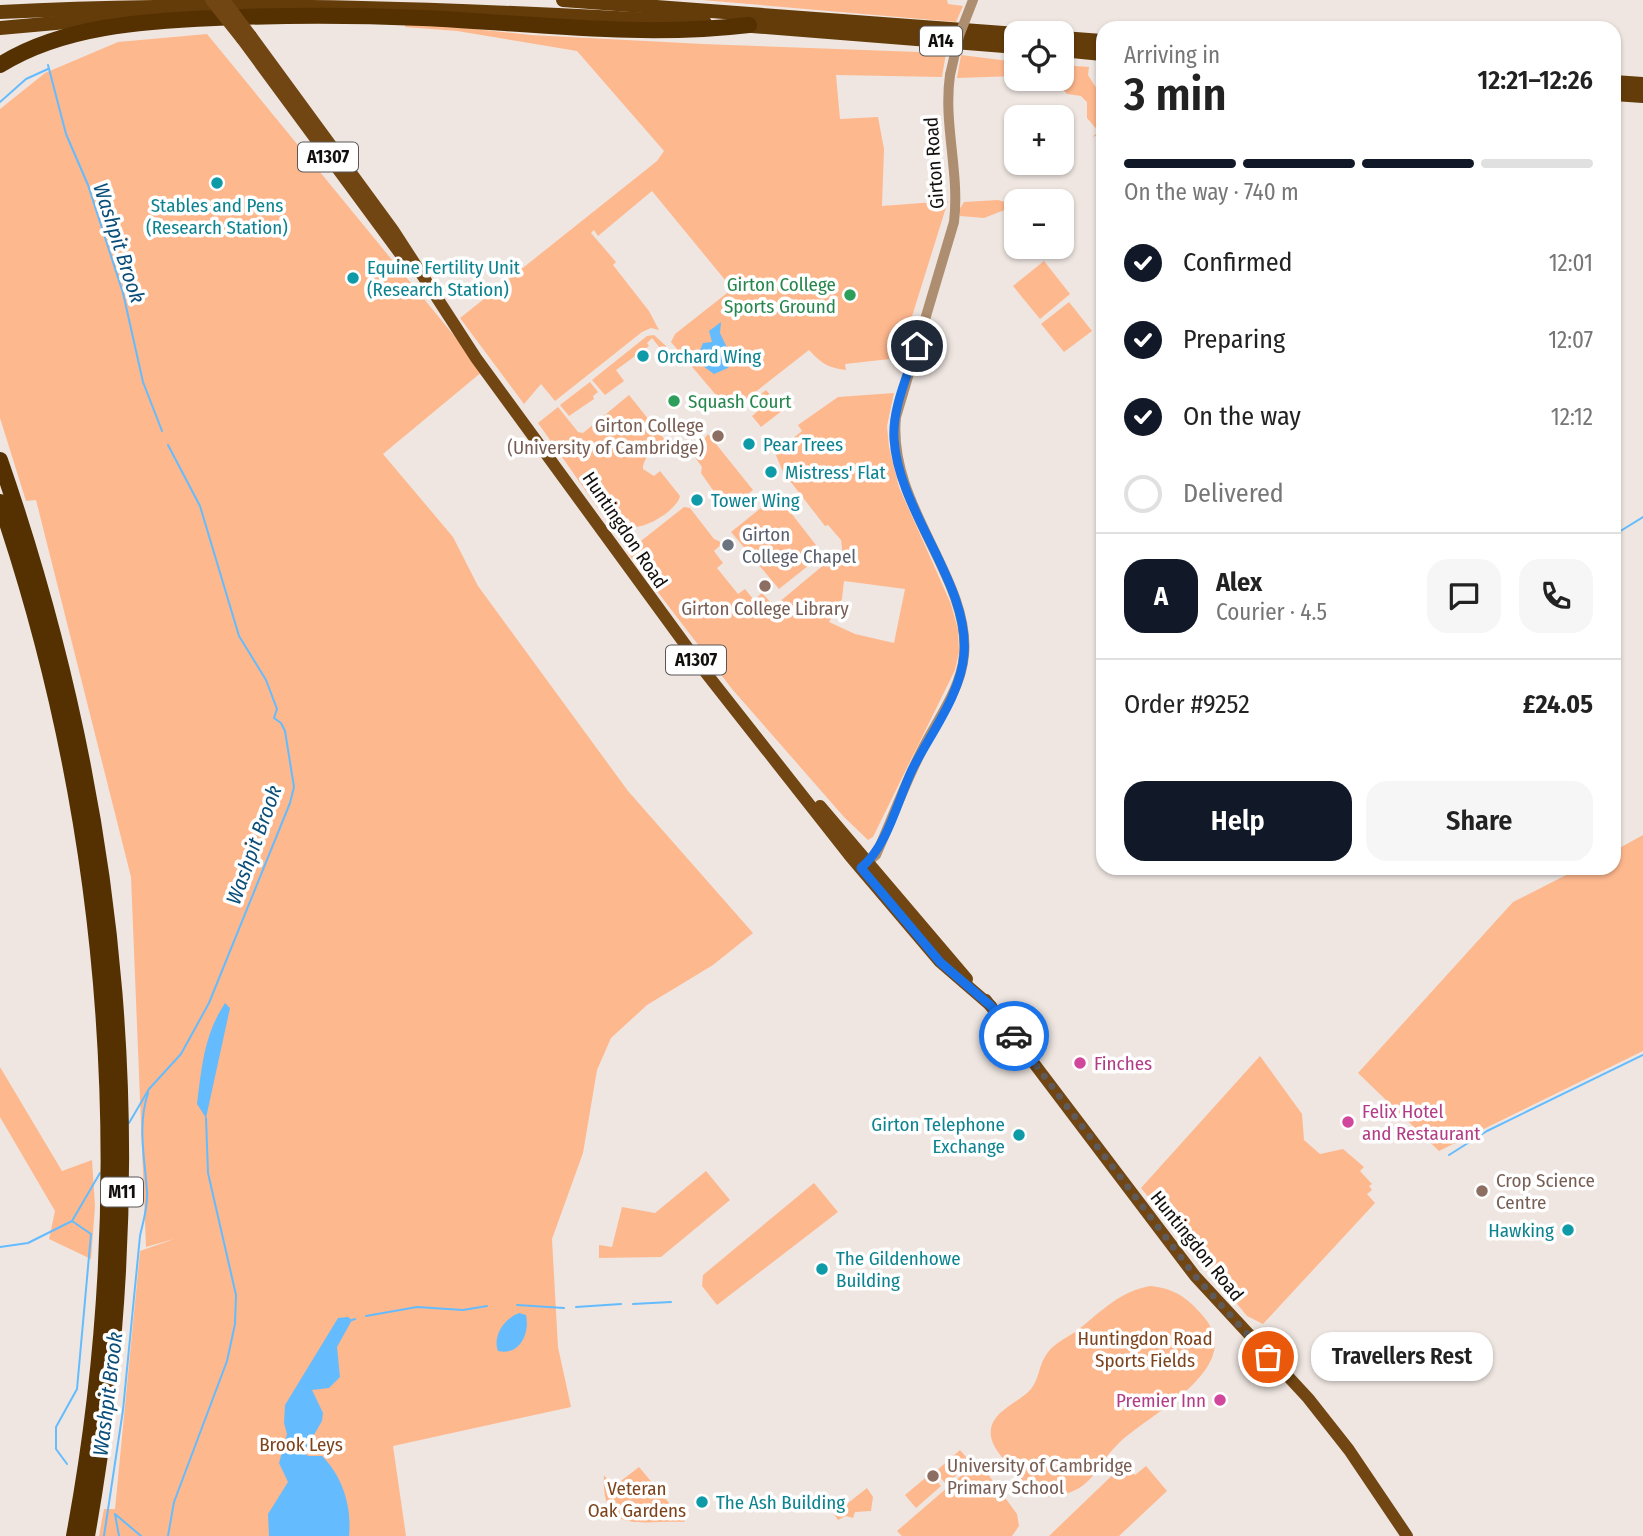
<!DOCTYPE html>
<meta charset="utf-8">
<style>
:root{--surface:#fff;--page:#f6f6f6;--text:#222;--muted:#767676;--line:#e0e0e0;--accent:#111827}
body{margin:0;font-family:"Fira Sans Condensed",sans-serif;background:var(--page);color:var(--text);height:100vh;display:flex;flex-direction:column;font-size:26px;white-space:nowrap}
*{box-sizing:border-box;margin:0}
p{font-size:23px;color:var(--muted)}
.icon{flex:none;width:38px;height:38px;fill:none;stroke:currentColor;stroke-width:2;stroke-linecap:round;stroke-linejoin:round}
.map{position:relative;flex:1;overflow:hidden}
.side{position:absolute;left:1096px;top:21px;width:525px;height:854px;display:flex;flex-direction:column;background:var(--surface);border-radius:21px;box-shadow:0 2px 5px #0004}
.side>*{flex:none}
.tools{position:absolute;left:1004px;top:21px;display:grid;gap:14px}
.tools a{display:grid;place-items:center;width:70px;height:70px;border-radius:14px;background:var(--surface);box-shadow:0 2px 5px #0004;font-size:35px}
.pin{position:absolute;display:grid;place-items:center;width:60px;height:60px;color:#fff;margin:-30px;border:4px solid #fff;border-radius:50%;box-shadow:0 2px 7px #0007}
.courier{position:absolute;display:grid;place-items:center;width:70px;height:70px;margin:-35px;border:5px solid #1a73e8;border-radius:50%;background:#fff;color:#222;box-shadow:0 2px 9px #0007}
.bubble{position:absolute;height:49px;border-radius:21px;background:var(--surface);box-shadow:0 2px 5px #0004;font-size:23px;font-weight:600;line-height:49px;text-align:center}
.overview em{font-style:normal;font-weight:600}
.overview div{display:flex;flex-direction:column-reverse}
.overview{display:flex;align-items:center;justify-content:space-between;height:119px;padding:0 28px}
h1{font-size:46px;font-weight:600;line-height:52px}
.bar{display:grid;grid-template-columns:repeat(4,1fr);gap:10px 7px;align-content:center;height:84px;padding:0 28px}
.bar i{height:9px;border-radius:5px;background:var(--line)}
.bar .current{background:var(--accent)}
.bar p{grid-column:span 4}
.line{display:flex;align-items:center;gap:18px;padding:0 28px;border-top:2px solid var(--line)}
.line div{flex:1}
.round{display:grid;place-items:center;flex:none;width:74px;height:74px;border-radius:21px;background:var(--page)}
ol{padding:0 28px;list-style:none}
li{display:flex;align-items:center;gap:21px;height:77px}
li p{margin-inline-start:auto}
li .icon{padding:7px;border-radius:50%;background:var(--accent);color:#fff;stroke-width:4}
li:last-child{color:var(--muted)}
li i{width:38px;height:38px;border:4px solid var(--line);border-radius:50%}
.primary-button{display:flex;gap:14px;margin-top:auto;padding:14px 28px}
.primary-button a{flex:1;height:80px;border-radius:21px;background:var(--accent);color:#fff;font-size:28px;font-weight:600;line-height:80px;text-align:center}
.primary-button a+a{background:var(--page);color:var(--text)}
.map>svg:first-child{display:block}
.green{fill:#feb88e;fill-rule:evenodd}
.water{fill:#64bcfe}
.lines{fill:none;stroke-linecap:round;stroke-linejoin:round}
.stream{stroke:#64bcfe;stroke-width:2}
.tertiary{stroke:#ae8e70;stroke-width:10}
.primary{stroke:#724613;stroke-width:12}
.trunk{stroke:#643c0a;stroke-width:14}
.motorway{stroke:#553102;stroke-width:16}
.tertiary-bridge{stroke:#ae8e70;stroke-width:10}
.primary-bridge{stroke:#724613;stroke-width:12}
.done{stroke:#5f5a58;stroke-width:7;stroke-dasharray:0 12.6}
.route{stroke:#1a73e8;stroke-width:9}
.culture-dot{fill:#0f9aa8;stroke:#fff;stroke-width:2.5}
.leisure-dot{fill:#2e9e5b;stroke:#fff;stroke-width:2.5}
.education-dot{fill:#8d6e63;stroke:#fff;stroke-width:2.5}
.worship-dot{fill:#6b7280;stroke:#fff;stroke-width:2.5}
.hotel-dot{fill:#d1479c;stroke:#fff;stroke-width:2.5}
.labels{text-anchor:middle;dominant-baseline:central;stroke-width:7;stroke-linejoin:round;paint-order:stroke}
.shield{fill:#fff;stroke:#595756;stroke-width:2}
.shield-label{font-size:18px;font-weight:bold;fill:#120f0e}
.street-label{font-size:19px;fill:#120f0e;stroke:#fff}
.culture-label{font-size:19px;fill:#0d838f;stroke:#fff;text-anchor:start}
.leisure-label{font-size:19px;fill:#27864d;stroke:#fff;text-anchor:end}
.education-label{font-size:19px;fill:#785e54;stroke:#fff;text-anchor:start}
.worship-label{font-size:19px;fill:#5b616d;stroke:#fff;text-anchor:start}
.hotel-label{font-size:19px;fill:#b23c85;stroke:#fff;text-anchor:start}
.park-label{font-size:19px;fill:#7d431c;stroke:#fff}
.water-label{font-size:21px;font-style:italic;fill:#0a4e79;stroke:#fff}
</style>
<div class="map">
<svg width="1643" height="1536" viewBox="0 0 1643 1536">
<rect width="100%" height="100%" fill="#efe6e1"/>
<g class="green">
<path d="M702,0H947L948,4L963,6L956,22Z"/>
<path d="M406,22L531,35L703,44L946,53L942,77L836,75L840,119L878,117L884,149L882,206L948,201L899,358L845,364L846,370C828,368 821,363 809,350L735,408H727L671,342L675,334L736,286H730L652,191L598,236L594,230L591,233L616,262L613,265L649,311L659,330L651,328L642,332L555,401L541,384L524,404L460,318L657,161L664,151L577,51L457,31L405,27Z"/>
<path d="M207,34L483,371L383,454L453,537L478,586L628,791L753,933L713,965L647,1005L611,1038L597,1070L583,1153L552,1239L558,1347L571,1407L393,1446L406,1536H99L104,1509H115L140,1251L174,1239L146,1247L131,877L36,500L26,501L0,418V109L45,73L118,42Z"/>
<path d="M961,55L1017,62V76L957,78Z"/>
<path d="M1062,65L1089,67L1088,75L1102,97V134L1092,137L1099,132L1087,118V102L1081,96L1067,94L1054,79H1062Z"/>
<path d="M998,200L1012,204L1016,210L1007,209L984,218L960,216L959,210L964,202Z"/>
<path d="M1044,261L1070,294L1040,319L1013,286Z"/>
<path d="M1069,302L1092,331L1064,352L1041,324Z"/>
<path d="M654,335L666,346L664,353L652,338L647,343L649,346L616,370L624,381L605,395L592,380L647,336Z"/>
<path d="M590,382L598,392L593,396L594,399L569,416L560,405Z"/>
<path d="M766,390L783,410L761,427L752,416L758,411L751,402Z"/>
<path d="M894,393L887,426L889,447L899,487L951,604L958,630L959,652L955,670L873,837L868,840L844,817L732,689L627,552L684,507L690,508L714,539L723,543L714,551L723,563L717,568L738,594L745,589L754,600L762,593L773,605L778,603L838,553L843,557L841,540L828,525L825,526L783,472L775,453L802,431L798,425L838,397ZM844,581L905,589L894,643L855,634L829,622L842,599Z"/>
<path d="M629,395L665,440C656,447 643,457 643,469L654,476L660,471L680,496C677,509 650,527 634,527L628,518L612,528L538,423L558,407L578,432L583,433Z"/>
<path d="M708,434L753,490L736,503L715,493L701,473L702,467L692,453Z"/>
<path d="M777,495L823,554L779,589L731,532Z"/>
<path d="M1643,835V1051L1439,1151L1358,1073L1513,902L1580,868H1614V851Z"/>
<path d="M1260,1056L1302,1114L1304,1140L1320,1154L1343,1149L1364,1167L1360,1171L1372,1184L1369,1186L1372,1190L1367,1194L1375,1203L1263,1324L1247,1316L1141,1188Z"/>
<path d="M0,1067L62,1171L92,1160L95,1206L91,1259L49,1239L55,1211L0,1117Z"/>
<path d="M706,1171L730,1200L661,1257L599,1258V1245L612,1247L622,1207L655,1213Z"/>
<path d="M814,1183L838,1212L717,1305L702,1286L703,1275Z"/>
<path d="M1150,1286C1174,1288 1188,1298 1203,1316C1249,1368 1148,1414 1118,1444C1095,1466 1094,1490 1056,1496C1038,1499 1027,1487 1017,1474C1007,1462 988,1446 991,1429C994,1410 1020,1402 1031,1389C1039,1379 1039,1365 1046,1355C1054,1342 1068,1338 1079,1329C1103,1310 1119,1292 1150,1286Z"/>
<path d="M960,1450L971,1463L946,1484L935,1472Z"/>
<path d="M1124,1464L1135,1475L1146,1466L1167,1491L1119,1536H1049Z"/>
<path d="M982,1466L1017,1514L1019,1526L1012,1536H902L897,1531L970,1468L974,1471Z"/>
<path d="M639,1467L685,1522C640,1520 601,1536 604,1475L613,1487Z"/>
<path d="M930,1474L941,1486L916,1508L905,1495Z"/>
<path d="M867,1488L873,1497L871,1511L855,1512L853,1518L846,1516L838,1520L834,1514Z"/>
</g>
<g class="water">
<path d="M721,322L720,333L733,360L728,368L714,374L703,366L699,353L703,343L712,342L709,331Z"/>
<path d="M225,1003L230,1008L206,1118L197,1104C202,1066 204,1035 225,1003Z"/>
<path d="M519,1313L526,1315C530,1333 520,1356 498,1351C492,1336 505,1318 519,1313Z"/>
<path d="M348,1317L352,1320L337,1347L340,1377L329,1388L312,1390L323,1413L322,1421L304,1452L308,1456H322C343,1477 352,1507 349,1536H269L268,1514L288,1482L279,1463L287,1434L284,1423L285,1405L338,1318Z"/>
</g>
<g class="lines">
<g class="stream">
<path d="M48,65L66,134L88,185L123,293L143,382L162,431"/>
<path d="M0,102L26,79L48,69"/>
<path d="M1614,535L1643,517"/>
<path d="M129,1123L149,1089L181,1054L209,1003L290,803L294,787L285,731L281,723L274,718L277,709L266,680L239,636L200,506L168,445"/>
<path d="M1449,1155L1487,1131L1643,1055"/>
<path d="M72,1221L100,1173"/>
<path d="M0,1247L28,1243L72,1221L91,1234L77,1389L56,1427V1449L67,1464"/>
<path d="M633,1304L671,1302"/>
<path d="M517,1305L564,1308"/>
<path d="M576,1307L621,1304"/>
<path d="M366,1316L417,1307L463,1310L487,1306"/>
<path d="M352,1320L355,1319"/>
<path d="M104,1536L123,1410L140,1236C143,1222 148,1207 147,1192C145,1159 137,1126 148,1093"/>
<path d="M119,1536L115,1514L141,1536"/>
<path d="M168,1536L174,1502L227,1361L235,1324L236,1295L208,1173L206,1118"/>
</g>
<path class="tertiary" d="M863,866L876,855C891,821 904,786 921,752C936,721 961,690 964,655C971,578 887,505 896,417L954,222C960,173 943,124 950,75"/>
<g class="primary">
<path d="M251,36L393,230L476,358L706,673L850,856L940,962L991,1006"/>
<path d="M242,39L407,263"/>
<path d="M820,806L967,979"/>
<path d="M986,1000L1195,1276L1308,1398L1349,1450L1407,1536"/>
</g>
<g class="trunk">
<path d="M563,0L1017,34"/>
<path d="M0,12C236,0 470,9 705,23"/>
<path d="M739,25L1017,47"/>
<path d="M0,28L145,15"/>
<path d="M1062,38L1102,41"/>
<path d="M1062,50L1102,54"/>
<path d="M1614,82L1643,84"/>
<path d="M1614,94L1643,96"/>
</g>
<g class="motorway">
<path d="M0,65C62,26 144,21 215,18C284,15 353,15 422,18C531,23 639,38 749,25"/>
<path d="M0,460C123,815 153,1166 87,1536"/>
<path d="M0,502C113,833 138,1192 74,1536"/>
</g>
<path class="tertiary-bridge" d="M950,75L959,36L973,0"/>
<g class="primary-bridge">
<path d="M211,0L242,39"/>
<path d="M224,0L251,36"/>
</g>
</g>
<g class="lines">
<path class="done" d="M1014,1036L1195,1276L1268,1357"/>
<path class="route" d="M917,346C908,375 892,408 894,439C898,511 970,584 964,654C961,695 930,734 912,770C897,802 888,845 861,868L940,962L991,1006L1014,1036"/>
</g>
<g class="culture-dot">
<circle cx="217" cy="183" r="7"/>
<circle cx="353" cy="278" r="7"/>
<circle cx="643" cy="356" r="7"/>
<circle cx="749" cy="444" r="7"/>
<circle cx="771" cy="472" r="7"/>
<circle cx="697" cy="500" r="7"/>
<circle cx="1019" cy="1135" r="7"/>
<circle cx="1568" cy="1230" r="7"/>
<circle cx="822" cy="1269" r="7"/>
<circle cx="702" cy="1502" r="7"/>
</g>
<g class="leisure-dot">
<circle cx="850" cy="295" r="7"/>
<circle cx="674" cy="401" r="7"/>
</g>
<g class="education-dot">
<circle cx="718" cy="436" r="7"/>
<circle cx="765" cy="586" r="7"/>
<circle cx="1482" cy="1191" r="7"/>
<circle cx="933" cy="1476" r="7"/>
</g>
<circle class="worship-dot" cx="728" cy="545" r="7"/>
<g class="hotel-dot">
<circle cx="1080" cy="1063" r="7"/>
<circle cx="1348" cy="1122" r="7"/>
<circle cx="1220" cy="1400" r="7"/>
</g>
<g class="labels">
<g class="shield">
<rect x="920" y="26.5" width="42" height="29" rx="5"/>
<rect x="298" y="142.5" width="60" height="29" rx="5"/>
<rect x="666" y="645.5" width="60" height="29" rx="5"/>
<rect x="101" y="1177.5" width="42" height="29" rx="5"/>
</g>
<g class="shield-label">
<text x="941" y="41">A14</text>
<text x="328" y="157">A1307</text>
<text x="696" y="660">A1307</text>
<text x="122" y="1192">M11</text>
</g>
<g class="street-label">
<text transform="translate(934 163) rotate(-94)">Girton Road</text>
<text transform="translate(625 530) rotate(56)">Huntingdon Road</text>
<text transform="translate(1197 1246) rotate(51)">Huntingdon Road</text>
</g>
<g class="culture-label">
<text x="217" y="205" text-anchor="middle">Stables and Pens<tspan x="217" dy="22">(Research Station)</tspan></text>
<text x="367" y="267">Equine Fertility Unit<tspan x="367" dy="22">(Research Station)</tspan></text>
<text x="657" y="356">Orchard Wing</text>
<text x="763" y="444">Pear Trees</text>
<text x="785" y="472">Mistress' Flat</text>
<text x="711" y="500">Tower Wing</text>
<text x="1005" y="1124" text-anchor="end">Girton Telephone<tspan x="1005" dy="22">Exchange</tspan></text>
<text x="1554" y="1230" text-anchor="end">Hawking</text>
<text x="836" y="1258">The Gildenhowe<tspan x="836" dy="22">Building</tspan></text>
<text x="716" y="1502">The Ash Building</text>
</g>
<g class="leisure-label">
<text x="836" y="284">Girton College<tspan x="836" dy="22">Sports Ground</tspan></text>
<text x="688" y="401" text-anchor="start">Squash Court</text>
</g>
<g class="education-label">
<text x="704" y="425" text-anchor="end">Girton College<tspan x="704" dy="22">(University of Cambridge)</tspan></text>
<text x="765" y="608" text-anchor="middle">Girton College Library</text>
<text x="1496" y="1180">Crop Science<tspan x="1496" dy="22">Centre</tspan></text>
<text x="947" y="1465">University of Cambridge<tspan x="947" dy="22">Primary School</tspan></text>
</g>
<g class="worship-label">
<text x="742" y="534">Girton<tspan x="742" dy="22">College Chapel</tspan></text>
</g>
<g class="hotel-label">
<text x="1094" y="1063">Finches</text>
<text x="1362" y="1111">Felix Hotel<tspan x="1362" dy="22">and Restaurant</tspan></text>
<text x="1206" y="1400" text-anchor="end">Premier Inn</text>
</g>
<g class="park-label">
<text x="1145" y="1338">Huntingdon Road<tspan x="1145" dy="22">Sports Fields</tspan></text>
<text x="301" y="1444">Brook Leys</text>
<text x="637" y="1488">Veteran<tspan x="637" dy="22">Oak Gardens</tspan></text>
</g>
<g class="water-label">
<text transform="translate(119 243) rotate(72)">Washpit Brook</text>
<text transform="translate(254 845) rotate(-70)">Washpit Brook</text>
<text transform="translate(108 1394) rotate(-83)">Washpit Brook</text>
</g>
</g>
</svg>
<div class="tools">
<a><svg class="icon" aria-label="locate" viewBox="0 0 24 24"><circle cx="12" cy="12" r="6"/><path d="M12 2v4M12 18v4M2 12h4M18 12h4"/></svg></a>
<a>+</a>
<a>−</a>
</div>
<div class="pin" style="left:1268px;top:1357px;background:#ea580c"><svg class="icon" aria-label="bag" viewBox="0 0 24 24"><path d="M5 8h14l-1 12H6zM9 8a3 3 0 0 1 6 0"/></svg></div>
<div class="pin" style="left:917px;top:346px;background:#1f2937"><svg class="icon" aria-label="home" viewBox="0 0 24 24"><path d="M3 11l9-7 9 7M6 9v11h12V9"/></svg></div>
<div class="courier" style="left:1014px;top:1036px"><svg class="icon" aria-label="car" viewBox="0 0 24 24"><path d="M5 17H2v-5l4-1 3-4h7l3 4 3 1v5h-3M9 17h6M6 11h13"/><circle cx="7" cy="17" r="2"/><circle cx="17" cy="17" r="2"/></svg></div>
<div class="bubble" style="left:1311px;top:1332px;width:182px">Travellers Rest</div>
<section class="side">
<div class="overview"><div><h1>3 min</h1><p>Arriving in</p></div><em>12:21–12:26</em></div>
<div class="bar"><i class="current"></i><i class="current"></i><i class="current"></i><i></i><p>On the way · 740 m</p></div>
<ol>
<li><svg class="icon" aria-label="check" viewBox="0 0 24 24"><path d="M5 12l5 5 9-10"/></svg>Confirmed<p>12:01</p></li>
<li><svg class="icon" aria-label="check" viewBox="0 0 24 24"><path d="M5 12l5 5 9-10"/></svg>Preparing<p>12:07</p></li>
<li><svg class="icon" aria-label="check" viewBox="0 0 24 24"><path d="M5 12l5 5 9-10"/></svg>On the way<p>12:12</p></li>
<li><i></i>Delivered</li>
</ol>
<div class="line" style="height:126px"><b class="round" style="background:var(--accent);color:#fff">A</b><div><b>Alex</b><p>Courier · 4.5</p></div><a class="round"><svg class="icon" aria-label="chat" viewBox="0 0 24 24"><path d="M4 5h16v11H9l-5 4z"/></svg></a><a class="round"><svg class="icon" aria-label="phone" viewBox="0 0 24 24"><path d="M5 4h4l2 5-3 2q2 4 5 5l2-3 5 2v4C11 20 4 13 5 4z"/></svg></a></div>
<div class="line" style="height:91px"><div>Order #9252</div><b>£24.05</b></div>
<div class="primary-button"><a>Help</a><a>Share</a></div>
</section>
</div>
